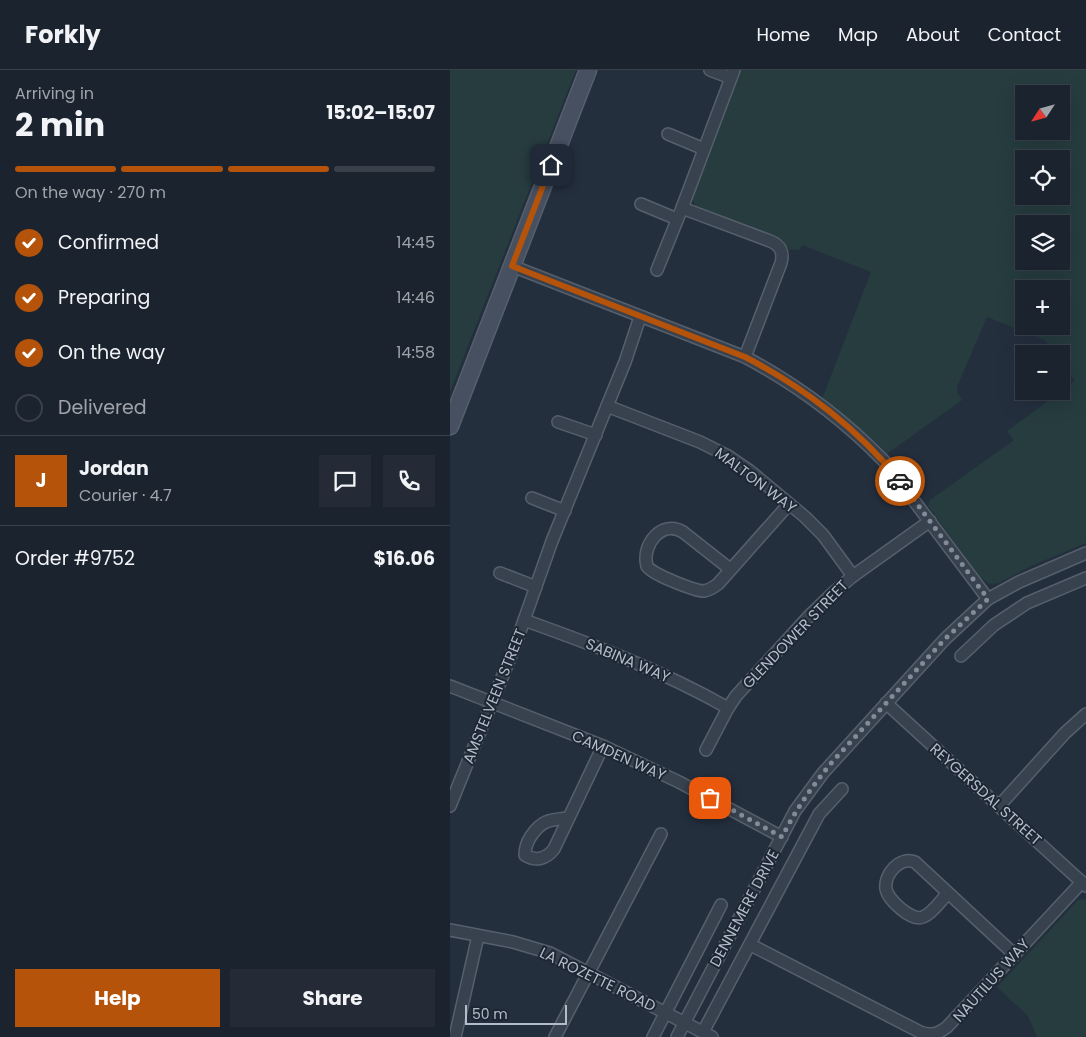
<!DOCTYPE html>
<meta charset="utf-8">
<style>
:root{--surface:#1b232e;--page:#242b36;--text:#f1f3f6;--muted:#a0a4aa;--line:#39404a;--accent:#b45309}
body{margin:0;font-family:Poppins,sans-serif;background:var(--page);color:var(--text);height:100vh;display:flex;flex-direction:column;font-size:19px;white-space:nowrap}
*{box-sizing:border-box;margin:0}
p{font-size:16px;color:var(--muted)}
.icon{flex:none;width:28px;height:28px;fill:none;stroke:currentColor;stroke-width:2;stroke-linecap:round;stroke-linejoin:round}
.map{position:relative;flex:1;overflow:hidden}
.details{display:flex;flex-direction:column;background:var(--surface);width:450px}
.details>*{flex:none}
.needle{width:32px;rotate:234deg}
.controls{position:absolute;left:565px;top:15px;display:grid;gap:10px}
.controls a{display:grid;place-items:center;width:55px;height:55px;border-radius:0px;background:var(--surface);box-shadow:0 5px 20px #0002,0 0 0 1px var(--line);font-size:25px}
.scale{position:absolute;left:15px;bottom:12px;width:102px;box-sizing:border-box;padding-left:5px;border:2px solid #b4bcc9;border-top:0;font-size:14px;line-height:18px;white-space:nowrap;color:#b4bcc9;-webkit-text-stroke:4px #1d2633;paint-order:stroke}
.pin{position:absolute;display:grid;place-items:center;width:42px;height:42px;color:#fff;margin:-21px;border-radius:10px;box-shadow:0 2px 8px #0006}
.courier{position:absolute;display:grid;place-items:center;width:50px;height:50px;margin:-25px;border:4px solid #b45309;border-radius:50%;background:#fff;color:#222;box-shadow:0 1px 6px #0007}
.headline em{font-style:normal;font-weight:700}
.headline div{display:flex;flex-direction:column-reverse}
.headline{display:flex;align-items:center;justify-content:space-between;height:85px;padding:0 15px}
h1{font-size:32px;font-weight:700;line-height:38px}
.bar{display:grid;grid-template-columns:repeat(4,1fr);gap:8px 5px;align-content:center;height:60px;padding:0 15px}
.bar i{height:6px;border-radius:4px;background:var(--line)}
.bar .current{background:var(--accent)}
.bar p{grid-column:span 4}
.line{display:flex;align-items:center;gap:12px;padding:0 15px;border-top:1px solid var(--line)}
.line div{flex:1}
.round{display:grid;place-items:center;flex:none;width:52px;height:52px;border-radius:0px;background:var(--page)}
ol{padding:0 15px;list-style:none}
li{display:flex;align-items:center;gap:15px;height:55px}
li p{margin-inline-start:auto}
li .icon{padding:5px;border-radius:50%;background:var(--accent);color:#fff;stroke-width:4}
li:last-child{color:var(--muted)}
li i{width:28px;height:28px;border:2px solid var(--line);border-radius:50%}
.cta{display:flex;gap:10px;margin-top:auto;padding:10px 15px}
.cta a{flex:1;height:58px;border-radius:0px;background:var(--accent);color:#fff;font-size:20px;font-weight:700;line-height:58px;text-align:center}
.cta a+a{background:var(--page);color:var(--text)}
header{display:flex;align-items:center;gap:30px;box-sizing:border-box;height:70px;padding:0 25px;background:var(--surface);border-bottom:1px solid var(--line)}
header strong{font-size:24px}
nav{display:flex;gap:28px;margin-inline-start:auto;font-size:18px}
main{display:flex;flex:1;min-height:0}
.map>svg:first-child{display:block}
.green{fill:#263c3f;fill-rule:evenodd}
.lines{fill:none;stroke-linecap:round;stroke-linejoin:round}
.street-casing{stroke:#565f6c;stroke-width:14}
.secondary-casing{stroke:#565f6c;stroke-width:19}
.street{stroke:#38414e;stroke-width:11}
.secondary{stroke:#465061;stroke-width:16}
.done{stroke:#828b98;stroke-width:5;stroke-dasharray:0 9}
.route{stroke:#b45309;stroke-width:6}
.labels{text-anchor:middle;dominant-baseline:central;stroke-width:4;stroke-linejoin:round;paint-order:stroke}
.street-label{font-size:15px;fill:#b4bcc9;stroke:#1d2633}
</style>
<header>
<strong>Forkly</strong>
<nav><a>Home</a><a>Map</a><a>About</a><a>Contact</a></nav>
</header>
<main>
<section class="details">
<div class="headline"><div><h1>2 min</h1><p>Arriving in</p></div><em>15:02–15:07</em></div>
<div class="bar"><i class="current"></i><i class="current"></i><i class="current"></i><i></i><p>On the way · 270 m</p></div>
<ol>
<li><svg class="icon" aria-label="check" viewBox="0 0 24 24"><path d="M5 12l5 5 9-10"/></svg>Confirmed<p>14:45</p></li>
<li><svg class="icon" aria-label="check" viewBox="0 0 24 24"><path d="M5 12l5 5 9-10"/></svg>Preparing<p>14:46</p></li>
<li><svg class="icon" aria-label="check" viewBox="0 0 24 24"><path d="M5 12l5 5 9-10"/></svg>On the way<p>14:58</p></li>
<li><i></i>Delivered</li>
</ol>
<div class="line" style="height:90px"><b class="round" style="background:var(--accent);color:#fff">J</b><div><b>Jordan</b><p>Courier · 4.7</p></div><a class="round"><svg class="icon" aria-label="chat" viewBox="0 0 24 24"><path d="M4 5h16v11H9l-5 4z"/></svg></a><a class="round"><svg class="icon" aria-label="phone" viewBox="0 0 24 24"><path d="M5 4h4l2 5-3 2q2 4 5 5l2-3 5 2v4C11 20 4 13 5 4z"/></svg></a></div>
<div class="line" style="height:65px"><div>Order #9752</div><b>$16.06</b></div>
<div class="cta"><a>Help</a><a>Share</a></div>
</section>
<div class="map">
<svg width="636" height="967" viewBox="0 0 636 967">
<rect width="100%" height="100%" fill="#242f3e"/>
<g class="green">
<path d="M0,0H126L0,322Z"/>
<path d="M289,0H636V473L581,496L549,513L539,514L529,506L478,436L480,430L564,370L557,361L625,311L611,292V284H605L595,270L537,247L507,317V322L512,330L437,384L428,374L372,329L421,202L352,175L350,180L338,179L330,170L251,140L246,137L242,128ZM574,24H611V61H574ZM574,89H611V126H574ZM574,154H611V191H574ZM574,219H611V256H574Z"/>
<path d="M636,829V967H587L578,946L547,917L628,830Z"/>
</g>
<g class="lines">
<g class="street-casing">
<g id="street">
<path d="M260,0L281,8"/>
<path d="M284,0L232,138L320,171C330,175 334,182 331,193L295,287"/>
<path d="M218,64L254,79"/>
<path d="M191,134L227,149"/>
<path d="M62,196L295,287C346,314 393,349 434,391L538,529"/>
<path d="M207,200L232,138"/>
<path d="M157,336L250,372L278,386L300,401L355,447L373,465L403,506"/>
<path d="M108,352L146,365"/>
<path d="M82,428L115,441"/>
<path d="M280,499L233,462C212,449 191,475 197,496C201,504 245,521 254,521C260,520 264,517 268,514L339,434"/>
<path d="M50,503L86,517"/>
<path d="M74,550C144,575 213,601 278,638"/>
<path d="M511,586L544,555L577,533L636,508"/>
<path d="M0,616L153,676L229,712L332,767"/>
<path d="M436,633L636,816"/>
<path d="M256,680L278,638L286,626L360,545L384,522L403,506L480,451"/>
<path d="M0,736L66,573L102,471L175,292L190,247"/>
<path d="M549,736L615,663L636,644"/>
<path d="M118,748C99,750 92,750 81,766C77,772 75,778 75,785C86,792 96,789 104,779L153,676"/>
<path d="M498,823C491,830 483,843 473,847C462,852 438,830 436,819C434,804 450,786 465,792L564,884"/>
<path d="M0,860L63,872L100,883L262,967"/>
<path d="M301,875L470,962C481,966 488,964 497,957L632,812"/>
<path d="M253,962L369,744L392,719"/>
<path d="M5,967L28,866"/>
<path d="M105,967L211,764"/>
<path d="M203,967L271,835"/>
<path d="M227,967L345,741L373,703L495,569L538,529L569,512L636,483"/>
</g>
</g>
<g class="secondary-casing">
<path id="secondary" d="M0,356L138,0"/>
</g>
<use href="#street" class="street"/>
<use href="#secondary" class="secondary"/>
</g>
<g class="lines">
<path class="done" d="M260,728L332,767C346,739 363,715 383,691L495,569L538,529L450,411"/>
<path class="route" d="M101,95L62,196L295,287C354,317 409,360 450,411"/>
</g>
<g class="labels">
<g class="street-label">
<text transform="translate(306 410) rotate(37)">MALTON WAY</text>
<text transform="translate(345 564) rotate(-46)">GLENDOWER STREET</text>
<text transform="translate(178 590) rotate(23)">SABINA WAY</text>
<text transform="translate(44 626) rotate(-68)">AMSTELVEEN STREET</text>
<text transform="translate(169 685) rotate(24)">CAMDEN WAY</text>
<text transform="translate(536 724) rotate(42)">REYGERSDAL STREET</text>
<text transform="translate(294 838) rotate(-62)">DENNEMERE DRIVE</text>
<text transform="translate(148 909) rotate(26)">LA ROZETTE ROAD</text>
<text transform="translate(541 910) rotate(-48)">NAUTILUS WAY</text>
</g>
</g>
</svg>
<div class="controls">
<a><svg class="needle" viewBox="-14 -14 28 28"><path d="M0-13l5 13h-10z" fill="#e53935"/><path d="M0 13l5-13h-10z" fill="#a0a4aa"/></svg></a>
<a><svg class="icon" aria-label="locate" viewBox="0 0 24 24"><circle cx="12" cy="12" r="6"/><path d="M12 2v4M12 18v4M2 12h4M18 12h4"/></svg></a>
<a><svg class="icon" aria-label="layers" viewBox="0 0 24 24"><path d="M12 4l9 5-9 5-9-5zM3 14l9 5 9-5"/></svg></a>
<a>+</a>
<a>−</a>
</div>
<div class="scale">50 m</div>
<div class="pin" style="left:260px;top:728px;background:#ea580c"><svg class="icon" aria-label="bag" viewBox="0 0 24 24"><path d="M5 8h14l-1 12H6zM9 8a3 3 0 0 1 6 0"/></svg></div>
<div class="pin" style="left:101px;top:95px;background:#1f2937"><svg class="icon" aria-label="home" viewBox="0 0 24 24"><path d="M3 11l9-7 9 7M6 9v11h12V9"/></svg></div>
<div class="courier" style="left:450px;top:411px"><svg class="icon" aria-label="car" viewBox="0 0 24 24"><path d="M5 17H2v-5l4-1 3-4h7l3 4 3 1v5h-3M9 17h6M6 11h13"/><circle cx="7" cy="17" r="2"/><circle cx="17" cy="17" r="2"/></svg></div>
</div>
</main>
